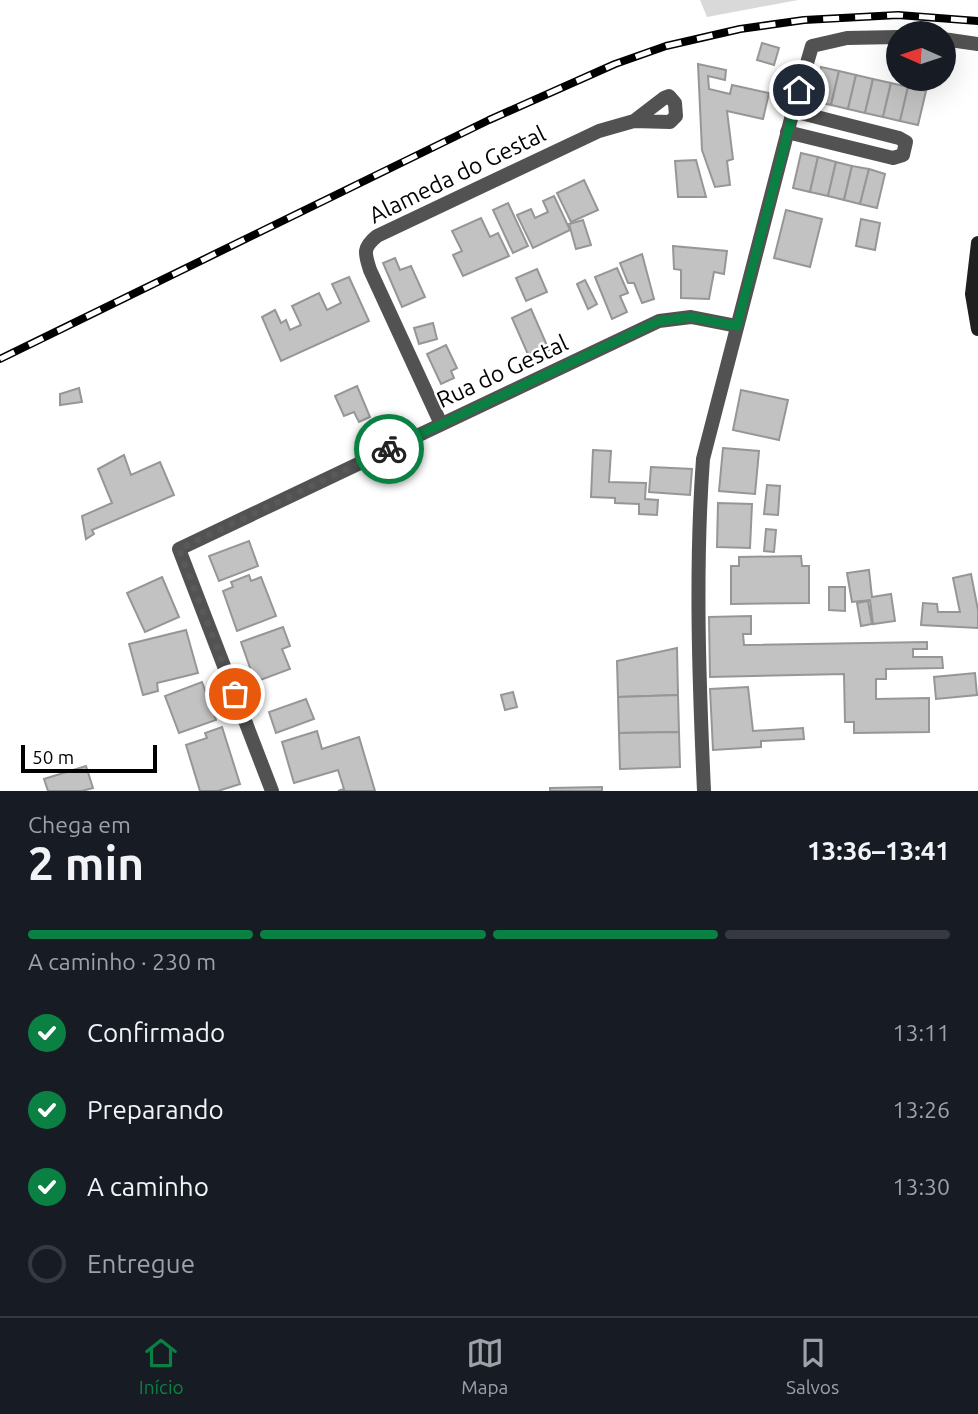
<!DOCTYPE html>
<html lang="pt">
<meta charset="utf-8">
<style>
:root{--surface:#171b24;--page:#242831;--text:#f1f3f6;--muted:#9ea1a6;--line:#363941;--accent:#0b8043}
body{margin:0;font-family:Ubuntu,sans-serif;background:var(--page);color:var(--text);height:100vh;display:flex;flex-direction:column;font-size:26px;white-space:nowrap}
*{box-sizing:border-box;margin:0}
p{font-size:23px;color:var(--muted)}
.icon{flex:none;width:38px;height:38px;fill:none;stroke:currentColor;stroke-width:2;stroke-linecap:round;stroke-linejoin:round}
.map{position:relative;height:791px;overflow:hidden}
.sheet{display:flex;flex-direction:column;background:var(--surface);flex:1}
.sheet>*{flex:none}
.needle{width:46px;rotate:273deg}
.controls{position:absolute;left:886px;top:21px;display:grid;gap:14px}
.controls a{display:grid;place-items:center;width:70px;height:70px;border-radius:50%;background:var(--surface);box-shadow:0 7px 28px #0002;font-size:35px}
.scale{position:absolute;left:21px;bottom:18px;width:136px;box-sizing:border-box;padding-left:7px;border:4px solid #000;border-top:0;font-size:19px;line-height:24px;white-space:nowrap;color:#000;-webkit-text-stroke:5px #fff;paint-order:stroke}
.pin{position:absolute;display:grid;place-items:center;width:60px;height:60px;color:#fff;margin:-30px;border:4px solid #fff;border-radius:50%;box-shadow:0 2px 7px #0007}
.courier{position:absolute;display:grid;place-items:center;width:70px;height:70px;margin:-35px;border:5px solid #0b8043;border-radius:50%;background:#fff;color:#222;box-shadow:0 2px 9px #0007}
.overview em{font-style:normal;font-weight:600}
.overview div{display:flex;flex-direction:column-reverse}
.overview{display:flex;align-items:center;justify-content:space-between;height:119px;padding:0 28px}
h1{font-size:46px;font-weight:600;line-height:52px}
.bar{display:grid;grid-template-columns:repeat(4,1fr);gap:10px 7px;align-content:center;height:84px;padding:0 28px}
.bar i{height:9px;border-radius:5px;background:var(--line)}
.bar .on{background:var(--accent)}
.bar p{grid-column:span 4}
ol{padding:0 28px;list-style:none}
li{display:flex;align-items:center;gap:21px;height:77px}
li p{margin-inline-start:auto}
li .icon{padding:7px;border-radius:50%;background:var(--accent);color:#fff;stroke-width:4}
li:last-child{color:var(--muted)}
li i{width:38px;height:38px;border:4px solid var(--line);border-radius:50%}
.menu{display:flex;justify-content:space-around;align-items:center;height:98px;border-top:2px solid var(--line);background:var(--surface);font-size:19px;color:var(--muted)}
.menu a{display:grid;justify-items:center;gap:4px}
.menu .on{color:var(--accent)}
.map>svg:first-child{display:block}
.green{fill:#d9d9d9}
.building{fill:#c2c2c2;stroke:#969696;stroke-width:2}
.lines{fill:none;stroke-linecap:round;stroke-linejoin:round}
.street{stroke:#525252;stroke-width:14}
.secondary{stroke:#1f1f1f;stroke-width:14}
.rail-casing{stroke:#000;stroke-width:8}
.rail{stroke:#fff;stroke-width:5;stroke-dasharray:16;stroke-linecap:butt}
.done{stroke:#595959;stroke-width:7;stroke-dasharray:0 12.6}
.route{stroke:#0b8043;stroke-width:9}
.labels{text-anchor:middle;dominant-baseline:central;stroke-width:5;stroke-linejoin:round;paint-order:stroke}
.street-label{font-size:23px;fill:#000;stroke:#fff}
</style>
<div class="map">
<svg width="978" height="791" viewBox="0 0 978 791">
<rect width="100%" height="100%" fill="#fff"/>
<path class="green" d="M700,0H798L707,17Z"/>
<g class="building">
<path d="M762,43L779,48L774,65L757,60Z"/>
<path d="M698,64L726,70L725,80L708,76L709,89L730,94L732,85L769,93L763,119L727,111L733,159L727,161L730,185L715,187L702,150Z"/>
<path d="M821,67L839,71L831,105L813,101Z"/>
<path d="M839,71L856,75L848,109L831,105Z"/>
<path d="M856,75L873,79L865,113L848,109Z"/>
<path d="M873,79L891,83L883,117L865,113Z"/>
<path d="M891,83L908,87L900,121L883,117Z"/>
<path d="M908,87L926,91L918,125L900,121Z"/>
<path d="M801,153L818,157L810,192L793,188Z"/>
<path d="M818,157L836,162L828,196L810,192Z"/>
<path d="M696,160L706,197H678L675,161Z"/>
<path d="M836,162L852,166L844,200L828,196Z"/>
<path d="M852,166L869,169L860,204L844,200Z"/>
<path d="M869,169L885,174L877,208L860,204Z"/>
<path d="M584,180L598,210L571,222L557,193Z"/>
<path d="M554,196L570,230L533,248L517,215L531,209L535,218L548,212L543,201Z"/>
<path d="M508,203L528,246L513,253L493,210Z"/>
<path d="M786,210L822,219L810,267L774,258Z"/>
<path d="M481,218L490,237L498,233L509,256L463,276L453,255L462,251L452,231Z"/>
<path d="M861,219L880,223L875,250L856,246Z"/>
<path d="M583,220L591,245L576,249L569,224Z"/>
<path d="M673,246L727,251L724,274L714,272L709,299L681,298V270L674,269Z"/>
<path d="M642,254L654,299L642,303L634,283H628L620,263Z"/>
<path d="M395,258L400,270L411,266L425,297L402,307L383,263Z"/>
<path d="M617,268L628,293L620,296L627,312L612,319L595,277Z"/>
<path d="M537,269L547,292L526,301L516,278Z"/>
<path d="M349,277L369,321L281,361L262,317L275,310L281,323L286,320L290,330L301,325L292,306L319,293L327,310L341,303L332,284Z"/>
<path d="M585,280L597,304L588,309L577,284Z"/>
<path d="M531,309L549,350L530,359L512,318Z"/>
<path d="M433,323L437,339L419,344L414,328Z"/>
<path d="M446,345L457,368L451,371L454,378L441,384L427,354Z"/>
<path d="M357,386L370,417L359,422L354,412L344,416L335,396Z"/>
<path d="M79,388L82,402L60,405V394Z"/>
<path d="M741,390L788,400L779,440L733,430Z"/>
<path d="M723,448L759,451L755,494L719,491Z"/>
<path d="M593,450L611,451L609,482L646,483L645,499L658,500L657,515L639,514V504L615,503V498L591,497Z"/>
<path d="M124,455L131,475L160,462L174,495L92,530L94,534L86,539L82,516L112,503L98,469Z"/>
<path d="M651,467L692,469L690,495L649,492Z"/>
<path d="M767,485L780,486L778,515L764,514Z"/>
<path d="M718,503L752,504L750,548L717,547Z"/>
<path d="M766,529L776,530L774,552L764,551Z"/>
<path d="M249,541L258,566L219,581L209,556Z"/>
<path d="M801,556L802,566H809V603L731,604V566H739V557Z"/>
<path d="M869,570L872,597L891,594L895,621L873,624L870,600L852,602L847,573Z"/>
<path d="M971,574L978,610V628L921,625L923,603L937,604L938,612H960L953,578Z"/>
<path d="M249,575L251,581L261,577L276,616L237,631L223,591L233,587L231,582Z"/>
<path d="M162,577L179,617L145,632L127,593Z"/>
<path d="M829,587H845V611L829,610Z"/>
<path d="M868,601L872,624L861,626L857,603Z"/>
<path d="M751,616V634H743L744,645L927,642V649H913V657H942L943,668L886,669V679H876V699L929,698V732L854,733V722H845L844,674L710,677L709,617Z"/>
<path d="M283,627L290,646L282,649L290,669L255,682L241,642Z"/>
<path d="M186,630L198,673L157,683L158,691L143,695L129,644Z"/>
<path d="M677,648L678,695L618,697L617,661Z"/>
<path d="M975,673L977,695L936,699L934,677Z"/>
<path d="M202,682L216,720L179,733L165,696Z"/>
<path d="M748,687L753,731L803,728L804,739L761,741V747L713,750L710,689Z"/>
<path d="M513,692L517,707L505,710L501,695Z"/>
<path d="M678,695L679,732L619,733L618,697Z"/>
<path d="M306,699L314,719L276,733L269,712Z"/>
<path d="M222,727L240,784L218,791H200L186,745L207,738L205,733Z"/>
<path d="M317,731L322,749L359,737L375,791H338L344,789L338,770L294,783L282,742Z"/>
<path d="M679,732L680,767L620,769L619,733Z"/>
<path d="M86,766L93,788L82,791H48L44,779Z"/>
<path d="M602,787V791H550V788Z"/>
</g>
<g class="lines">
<g class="street">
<path d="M943,39L978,44"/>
<path d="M787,132L893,158L903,155L906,142L899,138L793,111"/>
<path d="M441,424L370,270C365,254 362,248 377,236L599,131L634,121L670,122L676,116L675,103L669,96L664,98L634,121"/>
<path d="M272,791L179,549L659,321L691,317L737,326"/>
<path d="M704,791C699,680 695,569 703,459L793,111L812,46L847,38L898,37"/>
</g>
<path class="secondary" d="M978,243L972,294L978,329"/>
<g class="rail-casing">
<path id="rail" d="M0,359L489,120L615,64L666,46L740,29L804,20L898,15L978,21"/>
</g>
<use href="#rail" class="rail"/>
</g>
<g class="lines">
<path class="done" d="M235,694L179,549L389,449"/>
<path class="route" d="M389,449L659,321L691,317L737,326L799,90"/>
</g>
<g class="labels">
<g class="street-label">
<text transform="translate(457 174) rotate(-26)">Alameda do Gestal</text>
<text transform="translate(502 371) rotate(-25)">Rua do Gestal</text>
</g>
</g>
</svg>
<div class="controls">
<a><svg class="needle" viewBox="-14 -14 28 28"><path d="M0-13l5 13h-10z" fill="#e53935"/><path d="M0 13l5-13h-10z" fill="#9ea1a6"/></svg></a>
</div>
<div class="scale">50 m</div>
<div class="pin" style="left:235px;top:694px;background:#ea580c"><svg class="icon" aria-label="bag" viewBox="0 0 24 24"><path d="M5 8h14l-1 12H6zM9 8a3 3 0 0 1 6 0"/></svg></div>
<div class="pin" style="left:799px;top:90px;background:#1f2937"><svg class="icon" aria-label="home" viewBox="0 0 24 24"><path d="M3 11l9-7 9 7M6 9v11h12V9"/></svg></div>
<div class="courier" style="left:389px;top:449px"><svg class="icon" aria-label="bike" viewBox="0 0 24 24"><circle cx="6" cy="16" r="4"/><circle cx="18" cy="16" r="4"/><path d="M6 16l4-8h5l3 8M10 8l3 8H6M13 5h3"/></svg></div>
</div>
<section class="sheet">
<div class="overview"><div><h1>2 min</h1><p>Chega em</p></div><em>13:36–13:41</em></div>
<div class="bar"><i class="on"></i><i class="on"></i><i class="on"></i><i></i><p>A caminho · 230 m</p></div>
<ol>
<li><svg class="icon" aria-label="check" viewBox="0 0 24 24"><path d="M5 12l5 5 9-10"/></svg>Confirmado<p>13:11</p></li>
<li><svg class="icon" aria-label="check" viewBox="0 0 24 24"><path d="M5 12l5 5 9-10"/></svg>Preparando<p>13:26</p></li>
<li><svg class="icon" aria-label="check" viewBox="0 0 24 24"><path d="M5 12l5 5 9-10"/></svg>A caminho<p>13:30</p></li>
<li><i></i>Entregue</li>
</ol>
</section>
<nav class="menu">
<a class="on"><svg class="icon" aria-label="home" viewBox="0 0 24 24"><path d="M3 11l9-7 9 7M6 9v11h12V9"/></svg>Início</a>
<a><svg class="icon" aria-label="map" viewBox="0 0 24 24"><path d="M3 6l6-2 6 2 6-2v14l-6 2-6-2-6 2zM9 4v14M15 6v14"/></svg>Mapa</a>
<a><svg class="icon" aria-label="saved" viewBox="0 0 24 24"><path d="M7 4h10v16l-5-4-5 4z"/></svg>Salvos</a>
</nav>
